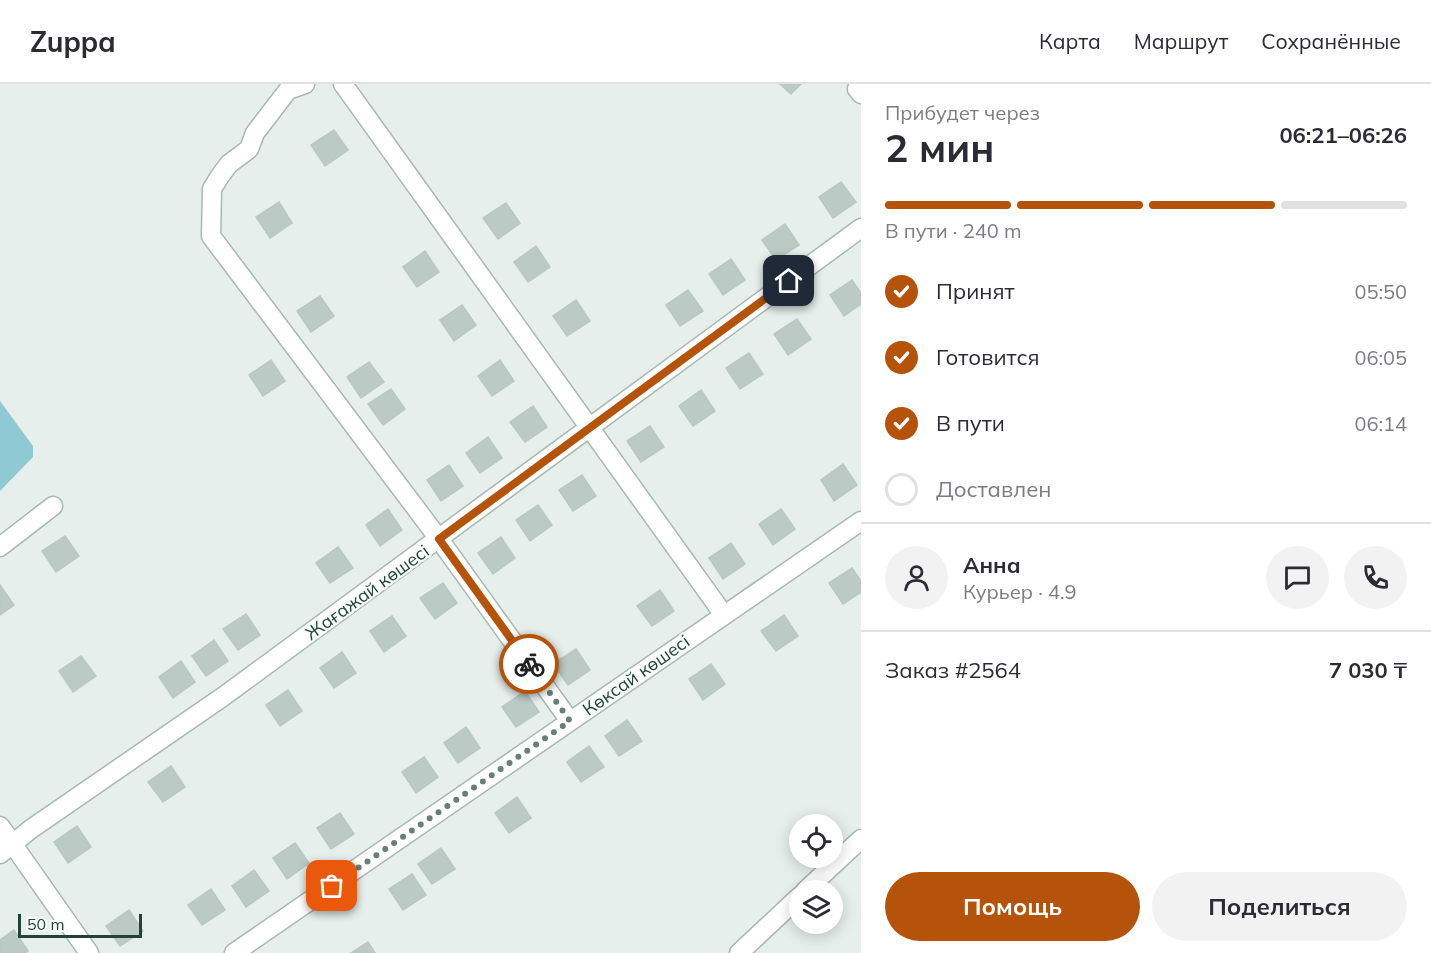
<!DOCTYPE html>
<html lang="ru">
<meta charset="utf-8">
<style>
:root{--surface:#fff;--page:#f2f2f3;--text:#2b2b33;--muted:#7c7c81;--line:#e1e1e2;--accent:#b45309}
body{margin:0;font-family:Mulish,sans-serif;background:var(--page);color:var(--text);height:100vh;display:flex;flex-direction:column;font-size:22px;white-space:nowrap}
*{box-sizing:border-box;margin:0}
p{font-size:20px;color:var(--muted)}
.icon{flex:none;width:33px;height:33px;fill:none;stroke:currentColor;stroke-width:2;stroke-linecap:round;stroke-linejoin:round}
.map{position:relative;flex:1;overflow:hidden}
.panel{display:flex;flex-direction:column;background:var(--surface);width:570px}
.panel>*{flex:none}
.fabs{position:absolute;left:789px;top:730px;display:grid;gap:12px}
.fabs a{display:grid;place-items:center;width:54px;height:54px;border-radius:50%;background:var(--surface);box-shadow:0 3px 15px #0003;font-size:30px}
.scale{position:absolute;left:18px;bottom:15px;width:124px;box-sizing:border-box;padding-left:6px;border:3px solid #24423a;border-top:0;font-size:16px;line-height:21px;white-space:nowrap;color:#24423a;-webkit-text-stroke:4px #f7fbf9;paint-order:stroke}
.pin{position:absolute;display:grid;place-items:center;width:51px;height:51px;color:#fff;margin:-26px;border-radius:12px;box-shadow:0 3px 9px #0006}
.courier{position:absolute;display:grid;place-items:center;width:60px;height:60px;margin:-30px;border:4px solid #b45309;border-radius:50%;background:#fff;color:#222;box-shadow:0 2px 8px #0007}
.overview em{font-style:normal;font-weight:700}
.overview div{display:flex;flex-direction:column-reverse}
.overview{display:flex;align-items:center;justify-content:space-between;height:102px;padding:0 24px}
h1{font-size:39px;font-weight:700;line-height:45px}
.bar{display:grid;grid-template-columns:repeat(4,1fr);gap:9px 6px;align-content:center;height:72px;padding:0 24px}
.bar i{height:8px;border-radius:4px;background:var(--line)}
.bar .current{background:var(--accent)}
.bar p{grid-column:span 4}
.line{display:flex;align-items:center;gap:15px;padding:0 24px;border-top:2px solid var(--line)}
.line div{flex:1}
.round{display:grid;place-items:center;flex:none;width:63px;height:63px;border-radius:32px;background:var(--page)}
ol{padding:0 24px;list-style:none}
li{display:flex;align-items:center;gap:18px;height:66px}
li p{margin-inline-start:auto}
li .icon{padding:6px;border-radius:50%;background:var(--accent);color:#fff;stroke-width:4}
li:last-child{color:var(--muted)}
li i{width:33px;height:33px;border:3px solid var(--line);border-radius:50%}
.action{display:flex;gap:12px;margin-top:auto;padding:12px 24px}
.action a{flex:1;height:69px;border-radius:36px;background:var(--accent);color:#fff;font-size:24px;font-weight:700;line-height:69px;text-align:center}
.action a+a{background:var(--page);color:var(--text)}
header{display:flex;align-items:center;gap:36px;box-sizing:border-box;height:84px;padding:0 30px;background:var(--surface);border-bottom:2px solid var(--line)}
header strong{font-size:28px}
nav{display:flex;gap:33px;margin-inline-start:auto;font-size:21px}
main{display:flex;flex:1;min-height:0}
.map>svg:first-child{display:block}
.water{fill:#8ec9d4}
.building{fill:#bbcac4;stroke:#b8c9c2;stroke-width:1.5}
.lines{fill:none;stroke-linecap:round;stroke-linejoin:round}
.street-casing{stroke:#a8b8b2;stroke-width:21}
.street{stroke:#fff;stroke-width:18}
.done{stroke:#687f78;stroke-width:6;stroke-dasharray:0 10.8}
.route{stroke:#b45309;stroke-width:8}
.labels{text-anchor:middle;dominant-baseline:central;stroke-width:4.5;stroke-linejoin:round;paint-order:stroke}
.street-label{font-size:18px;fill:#24423a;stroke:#f7fbf9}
</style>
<header>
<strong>Zuppa</strong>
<nav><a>Карта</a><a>Маршрут</a><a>Сохранённые</a></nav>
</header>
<main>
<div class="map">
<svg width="861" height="869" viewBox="0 0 861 869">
<rect width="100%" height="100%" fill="#e6efeb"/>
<path class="water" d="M0,317L33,362V373L0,407Z"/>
<g class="building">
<path d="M780,0H801L791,10Z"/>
<path d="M334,46L348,66L325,82L311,61Z"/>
<path d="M841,98L856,118L833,134L819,113Z"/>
<path d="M279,118L292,139L270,154L256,133Z"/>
<path d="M506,119L520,139L498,155L483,134Z"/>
<path d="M785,140L799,161L776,176L762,156Z"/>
<path d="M536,162L550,183L528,198L514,178Z"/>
<path d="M425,167L439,188L417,203L403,183Z"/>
<path d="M731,175L745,196L723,211L709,190Z"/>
<path d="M852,196L861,209V220L844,232L830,211Z"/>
<path d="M688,206L703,227L680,242L666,221Z"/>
<path d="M320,212L334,232L311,248L297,227Z"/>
<path d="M576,216L590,237L567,252L553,232Z"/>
<path d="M462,221L476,241L454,257L440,236Z"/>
<path d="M797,235L811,255L788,271L774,250Z"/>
<path d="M749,269L763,290L740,305L726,284Z"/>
<path d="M271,276L285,297L263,312L249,291Z"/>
<path d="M500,276L514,297L492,312L478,292Z"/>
<path d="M369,278L384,298L361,314L347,293Z"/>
<path d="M391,305L405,325L383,341L368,320Z"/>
<path d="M701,306L715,327L693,342L679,322Z"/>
<path d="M533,322L547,343L525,358L510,338Z"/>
<path d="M650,342L664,363L641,378L627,357Z"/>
<path d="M488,353L502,374L480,389L466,369Z"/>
<path d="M843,380L857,401L834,417L821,396Z"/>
<path d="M449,381L463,402L441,417L427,396Z"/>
<path d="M582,391L596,412L573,427L559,406Z"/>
<path d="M538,421L552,441L530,457L516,436Z"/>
<path d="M388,425L402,446L380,462L366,441Z"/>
<path d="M781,425L795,445L773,461L759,440Z"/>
<path d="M65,452L79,472L56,488L42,467Z"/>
<path d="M501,453L515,474L493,490L478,469Z"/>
<path d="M731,459L745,480L723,495L709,474Z"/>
<path d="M338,463L353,484L330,499L316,479Z"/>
<path d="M852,484L861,497V508L843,520L829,499Z"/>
<path d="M443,499L457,519L435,535L420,514Z"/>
<path d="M0,501L14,521L0,531Z"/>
<path d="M660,506L674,527L652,542L637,522Z"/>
<path d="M246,530L260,551L238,566L223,545Z"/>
<path d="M784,531L798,552L776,567L761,547Z"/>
<path d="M392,532L406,552L384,568L370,547Z"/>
<path d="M214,556L228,577L206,592L192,572Z"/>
<path d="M576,565L590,586L568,601L553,580Z"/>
<path d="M342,568L356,589L334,604L320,584Z"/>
<path d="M81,572L96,592L73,608L59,587Z"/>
<path d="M181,577L195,598L173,614L159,593Z"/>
<path d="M711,580L725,600L703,616L689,595Z"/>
<path d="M288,606L302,627L280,642L266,621Z"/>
<path d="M525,607L539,628L516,643L502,623Z"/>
<path d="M627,636L642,657L619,672L605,652Z"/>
<path d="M466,643L480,664L458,679L444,659Z"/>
<path d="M589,662L604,683L581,698L567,678Z"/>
<path d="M424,673L438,693L416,709L402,688Z"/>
<path d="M171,682L185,703L163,718L148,698Z"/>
<path d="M517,713L531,734L509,749L495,729Z"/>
<path d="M340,729L354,750L331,765L317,744Z"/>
<path d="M77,742L91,763L68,779L54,758Z"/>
<path d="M295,759L309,779L287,795L273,774Z"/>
<path d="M441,764L455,785L432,800L418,780Z"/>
<path d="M254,786L269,807L246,823L232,802Z"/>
<path d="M412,790L426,811L403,826L389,805Z"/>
<path d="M211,805L225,826L202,841L188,821Z"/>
<path d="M129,826L143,847L120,862L106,842Z"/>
<path d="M14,846L28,867L25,869H0V856Z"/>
<path d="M368,858L375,869H351Z"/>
</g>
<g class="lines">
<g class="street-casing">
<g id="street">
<path d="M305,0L288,6L255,49L249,65L229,80L220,92L212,105L211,152L439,455L570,637"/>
<path d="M343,0L724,531"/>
<path d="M859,0L857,5L861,10"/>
<path d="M0,463L53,422"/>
<path d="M0,742L89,869"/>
<path d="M0,770L31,745L224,612L861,144"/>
<path d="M805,807L861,755"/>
<path d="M234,869L861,437"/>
<path d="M739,869L800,812"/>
</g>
</g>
<use href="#street" class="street"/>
</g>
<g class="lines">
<path class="done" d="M332,802L570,637L529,580"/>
<path class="route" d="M529,580L439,455L789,197"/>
</g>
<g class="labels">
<g class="street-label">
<text transform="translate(367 508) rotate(-36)">Жағажай көшесі</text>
<text transform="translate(636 591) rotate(-35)">Көксай көшесі</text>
</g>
</g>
</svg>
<div class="fabs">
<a><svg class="icon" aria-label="locate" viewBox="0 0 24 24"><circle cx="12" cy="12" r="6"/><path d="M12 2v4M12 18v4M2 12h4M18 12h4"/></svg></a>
<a><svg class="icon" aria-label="layers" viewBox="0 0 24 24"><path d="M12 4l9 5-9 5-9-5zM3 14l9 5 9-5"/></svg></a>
</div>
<div class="scale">50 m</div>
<div class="pin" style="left:332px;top:802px;background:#ea580c"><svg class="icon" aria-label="bag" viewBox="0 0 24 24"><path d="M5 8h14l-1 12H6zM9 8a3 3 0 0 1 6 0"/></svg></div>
<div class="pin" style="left:789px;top:197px;background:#1f2937"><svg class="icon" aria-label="home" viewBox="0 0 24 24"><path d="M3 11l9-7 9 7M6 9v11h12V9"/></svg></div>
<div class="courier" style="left:529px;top:580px"><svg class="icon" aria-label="bike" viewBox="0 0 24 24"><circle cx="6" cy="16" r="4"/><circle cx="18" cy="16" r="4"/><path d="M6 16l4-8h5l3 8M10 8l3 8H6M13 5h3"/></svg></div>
</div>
<section class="panel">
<div class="overview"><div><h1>2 мин</h1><p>Прибудет через</p></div><em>06:21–06:26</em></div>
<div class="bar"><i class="current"></i><i class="current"></i><i class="current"></i><i></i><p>В пути · 240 m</p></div>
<ol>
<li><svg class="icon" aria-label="check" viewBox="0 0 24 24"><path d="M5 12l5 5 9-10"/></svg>Принят<p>05:50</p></li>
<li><svg class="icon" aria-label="check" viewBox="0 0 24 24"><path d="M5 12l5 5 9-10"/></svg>Готовится<p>06:05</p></li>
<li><svg class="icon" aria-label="check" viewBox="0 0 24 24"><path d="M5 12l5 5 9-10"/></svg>В пути<p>06:14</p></li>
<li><i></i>Доставлен</li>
</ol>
<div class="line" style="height:108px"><a class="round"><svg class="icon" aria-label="person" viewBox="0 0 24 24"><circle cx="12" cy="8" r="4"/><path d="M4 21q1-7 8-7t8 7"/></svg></a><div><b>Анна</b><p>Курьер · 4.9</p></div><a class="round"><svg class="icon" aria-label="chat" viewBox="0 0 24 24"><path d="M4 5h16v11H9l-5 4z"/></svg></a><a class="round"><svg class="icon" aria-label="phone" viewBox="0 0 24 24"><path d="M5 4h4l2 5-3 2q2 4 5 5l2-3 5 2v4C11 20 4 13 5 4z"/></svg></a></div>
<div class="line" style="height:78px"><div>Заказ #2564</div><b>7 030 ₸</b></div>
<div class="action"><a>Помощь</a><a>Поделиться</a></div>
</section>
</main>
